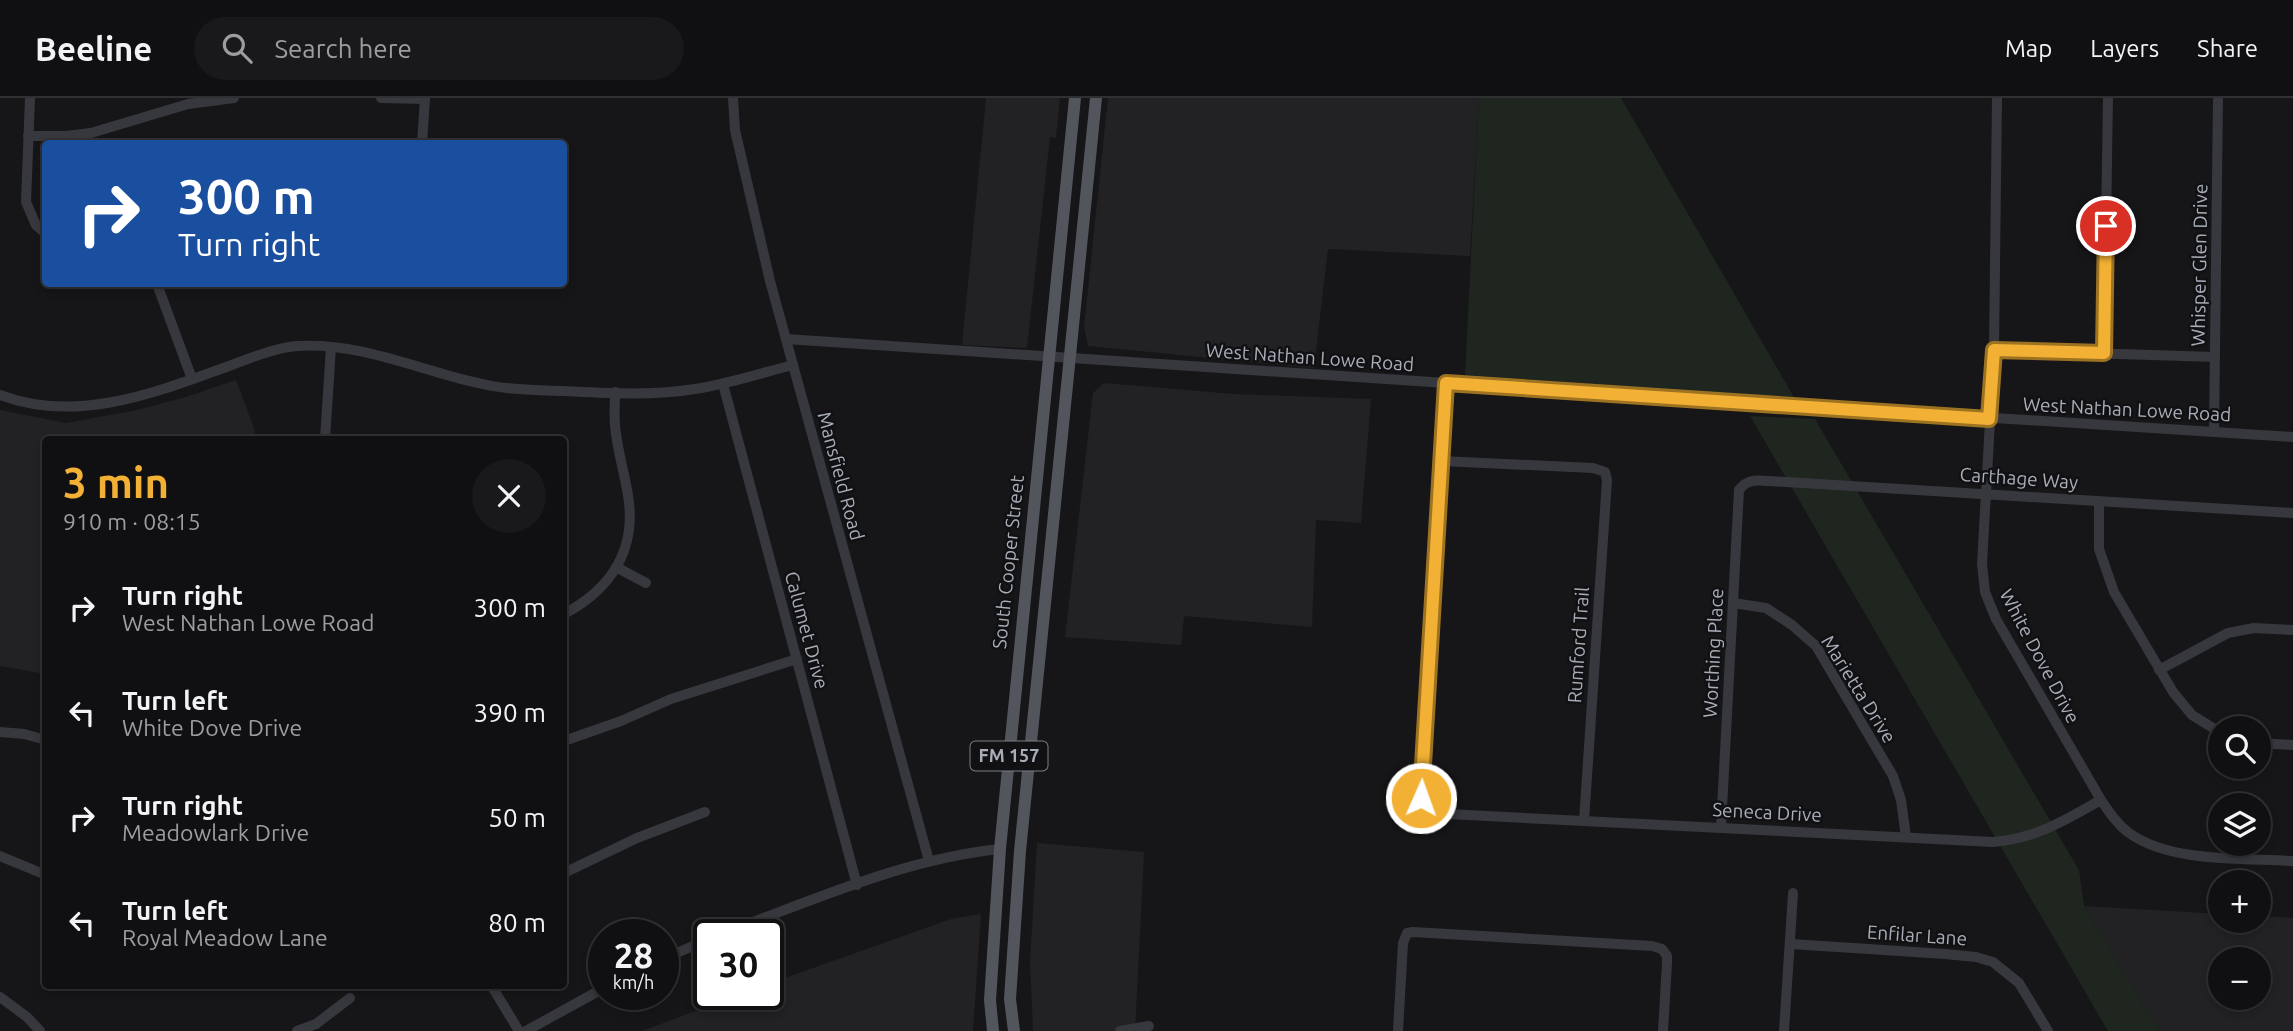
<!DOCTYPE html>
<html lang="en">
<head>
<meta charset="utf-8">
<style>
	body { margin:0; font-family:Ubuntu,sans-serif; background:#19191b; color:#f1f3f6; height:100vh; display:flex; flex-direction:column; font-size:26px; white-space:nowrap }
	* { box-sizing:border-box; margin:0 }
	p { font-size:23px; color:#9c9d9f }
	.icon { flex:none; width:38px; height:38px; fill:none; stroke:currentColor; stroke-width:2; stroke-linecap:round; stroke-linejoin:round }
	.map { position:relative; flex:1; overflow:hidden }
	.sheet { position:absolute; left:42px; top:338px; width:525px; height:553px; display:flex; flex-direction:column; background:#101012; border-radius:7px; box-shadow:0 4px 10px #0003,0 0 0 2px #303032 }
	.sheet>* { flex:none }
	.guide { position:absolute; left:42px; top:42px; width:525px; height:147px; border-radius:7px; box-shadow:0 4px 10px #0003,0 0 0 2px #303032; background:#1a4fa0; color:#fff; overflow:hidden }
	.tools { position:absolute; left:2208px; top:618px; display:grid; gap:14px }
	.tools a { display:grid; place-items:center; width:63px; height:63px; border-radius:50%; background:#101012; box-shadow:0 4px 10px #0003,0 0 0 2px #303032; font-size:35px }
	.speed { position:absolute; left:588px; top:821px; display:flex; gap:14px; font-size:35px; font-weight:700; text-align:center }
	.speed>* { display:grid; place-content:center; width:91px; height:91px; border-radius:50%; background:#101012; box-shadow:0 4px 10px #0003,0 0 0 2px #303032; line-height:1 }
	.speed small { font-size:18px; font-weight:400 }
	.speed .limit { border:4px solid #111; border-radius:10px; background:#fff; color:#111 }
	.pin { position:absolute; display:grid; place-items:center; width:60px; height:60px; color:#fff; margin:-30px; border:4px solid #fff; border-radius:50%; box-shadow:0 2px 7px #0007 }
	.me { position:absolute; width:77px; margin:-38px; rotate:2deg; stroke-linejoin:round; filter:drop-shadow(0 0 5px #0008) }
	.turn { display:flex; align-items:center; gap:24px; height:147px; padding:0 21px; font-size:32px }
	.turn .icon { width:91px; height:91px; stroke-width:2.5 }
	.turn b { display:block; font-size:49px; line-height:60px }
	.round { display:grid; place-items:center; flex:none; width:74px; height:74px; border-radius:37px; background:#19191b }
	.headline { display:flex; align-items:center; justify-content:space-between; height:119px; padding:0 21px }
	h1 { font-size:42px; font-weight:700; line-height:52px; color:#f2b134 }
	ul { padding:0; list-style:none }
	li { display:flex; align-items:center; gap:21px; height:105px; padding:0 21px }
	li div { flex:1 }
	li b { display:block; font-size:26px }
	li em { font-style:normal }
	header { display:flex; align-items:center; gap:42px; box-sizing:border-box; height:98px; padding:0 35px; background:#101012; border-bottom:2px solid #303032 }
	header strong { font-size:33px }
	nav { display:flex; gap:38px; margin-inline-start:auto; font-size:24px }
	.search { width:490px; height:63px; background:#19191b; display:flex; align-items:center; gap:18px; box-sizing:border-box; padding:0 24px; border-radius:38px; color:#9c9d9f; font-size:26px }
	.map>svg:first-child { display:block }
</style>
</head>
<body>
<header>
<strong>Beeline</strong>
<div class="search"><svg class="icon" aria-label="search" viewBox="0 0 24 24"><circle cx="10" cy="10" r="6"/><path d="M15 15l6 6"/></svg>Search here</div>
<nav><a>Map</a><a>Layers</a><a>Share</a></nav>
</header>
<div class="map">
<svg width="2293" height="933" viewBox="0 0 2293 933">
	<rect width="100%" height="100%" fill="#161618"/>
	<g fill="#222225" fill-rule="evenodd">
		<polygon points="986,0 1060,0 1056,40 1050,39 1027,250 962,247"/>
		<polygon points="1108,0 1479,0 1470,158 1328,151 1314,270 1088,248 1084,229"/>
		<polygon points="236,282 255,333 254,341 46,341 45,576 0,568 0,312 66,325 137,312 186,299"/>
		<polygon points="1104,285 1234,296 1371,301 1361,425 1316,422 1312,529 1184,518 1181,547 1065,539 1093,295"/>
		<polygon points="1037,745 1144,754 1135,933 1033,933 1030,864"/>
		<path d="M2084,808l137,8v6h38v-4l34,2v113h-134zM2221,861h38v39h-38z"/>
		<polygon points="981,816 973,933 642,933 741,896 768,896 768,886 951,821"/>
	</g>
	<g fill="#1e261f">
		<polygon points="1479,0 1621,0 1795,301 1465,277"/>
		<polygon points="1750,318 1815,321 2079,772 2084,808 2159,933 2108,933"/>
	</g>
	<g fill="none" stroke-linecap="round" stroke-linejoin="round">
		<g stroke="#37383d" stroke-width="10">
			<polyline points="30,0 26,104 36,127 46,136"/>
			<polyline points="381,0 425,1"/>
			<polyline points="733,0 735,32 770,183 929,763"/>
			<path d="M1997,0l-3,252 -12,214 3,28 11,27 105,181c8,12 16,24 28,33 42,30 114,25 164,28"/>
			<polyline points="28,38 66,38 91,35 188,6 234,0"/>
			<polyline points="422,46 425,0"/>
			<polyline points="157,186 192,281"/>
			<polyline points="786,241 1446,285 2293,339"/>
			<polyline points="1994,252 2215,259"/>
			<polyline points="2104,255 2108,0"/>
			<path d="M1446,285l-13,243 -12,158c0,23 5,26 27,30l545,28c45,-4 70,-21 108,-42"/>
			<polyline points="723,286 857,787"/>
			<path d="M0,297c75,29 155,-2 226,-28 23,-8 47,-19 71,-21 63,-4 122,24 181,37 28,7 57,7 85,8 43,2 89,5 132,-2 33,-5 66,-16 98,-24"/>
			<polyline points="2214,334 2218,0"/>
			<polyline points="325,341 331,249"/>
			<polyline points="1441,363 1593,370 1605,374 1607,382 1584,723"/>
			<polyline points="2099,403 2099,451 2114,494 2173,594 2192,617 2221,635"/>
			<polyline points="616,469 646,485"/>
			<polyline points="1733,505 1766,510 1792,527 1816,548 1893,678 1901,702 1906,739"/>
			<path d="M564,516c47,-25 73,-64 64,-119 -4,-24 -11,-46 -13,-70 -1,-11 0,-22 0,-33"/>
			<polyline points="2159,572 2228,535 2254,530 2293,532"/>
			<polyline points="0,634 24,636 46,642"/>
			<polyline points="564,643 621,623 671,601 797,561"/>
			<polyline points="2259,645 2293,647"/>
			<path d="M1721,729l18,-337c8,-11 17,-10 30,-9l524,32"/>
			<polyline points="0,758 46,777"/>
			<polyline points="564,775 637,740 705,714"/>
			<path d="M721,836c91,-33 182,-75 279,-85"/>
			<polyline points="1791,846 1945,856 1976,859 1993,864 2019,885 2048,933"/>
			<polyline points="663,861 709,841"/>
			<polyline points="491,887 519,933"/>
			<polyline points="0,899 27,919 40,933"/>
			<polyline points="297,933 316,926 350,900"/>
			<polyline points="526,933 604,890"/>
			<polyline points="1120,933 1149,928"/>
			<polyline points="1398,933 1403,845 1407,835 1413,834 1652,848 1662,851 1667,858 1667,865 1663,933"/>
			<polyline points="1784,933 1793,795"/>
		</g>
		<g stroke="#53555c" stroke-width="12">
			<polyline points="993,933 990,902 1000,751 1075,0"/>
			<polyline points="1014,933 1010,901 1020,753 1096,0"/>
		</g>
	</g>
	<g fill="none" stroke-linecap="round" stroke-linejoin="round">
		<defs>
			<polyline id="route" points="1421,700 1446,285 1989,321 1994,252 2104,255 2106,128"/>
		</defs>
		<use href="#route" stroke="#9d7322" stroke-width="18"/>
		<use href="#route" stroke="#f2b134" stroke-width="12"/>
	</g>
	<g text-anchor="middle" stroke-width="5" stroke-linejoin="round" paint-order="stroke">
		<rect fill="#111113" stroke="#7b7e86" stroke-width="2" x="970.5" y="643.5" width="77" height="29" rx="5"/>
		<g font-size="18" font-weight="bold" fill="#a8adb8">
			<text x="1009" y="664">FM 157</text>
		</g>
		<g font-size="19" fill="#a8adb8" stroke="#111113">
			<text transform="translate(2199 167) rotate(-89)" y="7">Whisper Glen Drive</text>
			<text transform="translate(1310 259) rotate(4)" y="7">West Nathan Lowe Road</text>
			<text transform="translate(2127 311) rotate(3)" y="7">West Nathan Lowe Road</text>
			<text transform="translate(841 378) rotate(75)" y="7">Mansfield Road</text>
			<text transform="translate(2019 380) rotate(4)" y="7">Carthage Way</text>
			<text transform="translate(1008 464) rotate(-84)" y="7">South Cooper Street</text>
			<text transform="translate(807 532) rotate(75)" y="7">Calumet Drive</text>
			<text transform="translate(1578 547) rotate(-86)" y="7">Rumford Trail</text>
			<text transform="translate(1713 555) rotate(-87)" y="7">Worthing Place</text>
			<text transform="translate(2040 558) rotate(62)" y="7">White Dove Drive</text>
			<text transform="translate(1859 591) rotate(58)" y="7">Marietta Drive</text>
			<text transform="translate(1767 714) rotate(3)" y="7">Seneca Drive</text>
			<text transform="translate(1917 837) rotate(4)" y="7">Enfilar Lane</text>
		</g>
	</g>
</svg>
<div class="tools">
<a><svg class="icon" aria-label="search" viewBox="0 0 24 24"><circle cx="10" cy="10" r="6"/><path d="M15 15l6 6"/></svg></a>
<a><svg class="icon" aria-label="layers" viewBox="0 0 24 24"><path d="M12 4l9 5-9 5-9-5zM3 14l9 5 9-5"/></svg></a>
<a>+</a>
<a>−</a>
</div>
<div class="speed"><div>28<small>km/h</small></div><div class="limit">30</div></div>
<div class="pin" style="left:2106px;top:128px;background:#d93025"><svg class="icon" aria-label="arrive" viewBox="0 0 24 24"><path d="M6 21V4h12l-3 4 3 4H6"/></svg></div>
<svg class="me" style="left:1421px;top:700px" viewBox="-20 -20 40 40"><circle r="17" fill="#f2b134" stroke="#fff" stroke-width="3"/><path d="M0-11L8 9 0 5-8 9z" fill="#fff"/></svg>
<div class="guide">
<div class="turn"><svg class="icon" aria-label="right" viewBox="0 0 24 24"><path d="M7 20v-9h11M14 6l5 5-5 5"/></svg><div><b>300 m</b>Turn right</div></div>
</div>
<section class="sheet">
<div class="headline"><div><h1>3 min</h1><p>910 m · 08:15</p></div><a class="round"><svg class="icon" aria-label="close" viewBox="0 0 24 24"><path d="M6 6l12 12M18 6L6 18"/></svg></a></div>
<ul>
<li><svg class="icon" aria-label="right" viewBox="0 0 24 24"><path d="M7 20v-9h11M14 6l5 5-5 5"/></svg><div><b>Turn right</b><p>West Nathan Lowe Road</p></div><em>300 m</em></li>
<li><svg class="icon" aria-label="left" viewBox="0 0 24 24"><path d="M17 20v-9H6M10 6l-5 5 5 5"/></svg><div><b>Turn left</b><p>White Dove Drive</p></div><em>390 m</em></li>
<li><svg class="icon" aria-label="right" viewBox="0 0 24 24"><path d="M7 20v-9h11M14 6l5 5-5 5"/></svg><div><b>Turn right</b><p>Meadowlark Drive</p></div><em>50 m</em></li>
<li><svg class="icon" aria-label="left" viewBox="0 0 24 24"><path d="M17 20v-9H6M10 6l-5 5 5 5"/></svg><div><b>Turn left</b><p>Royal Meadow Lane</p></div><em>80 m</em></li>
</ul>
</section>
</div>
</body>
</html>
